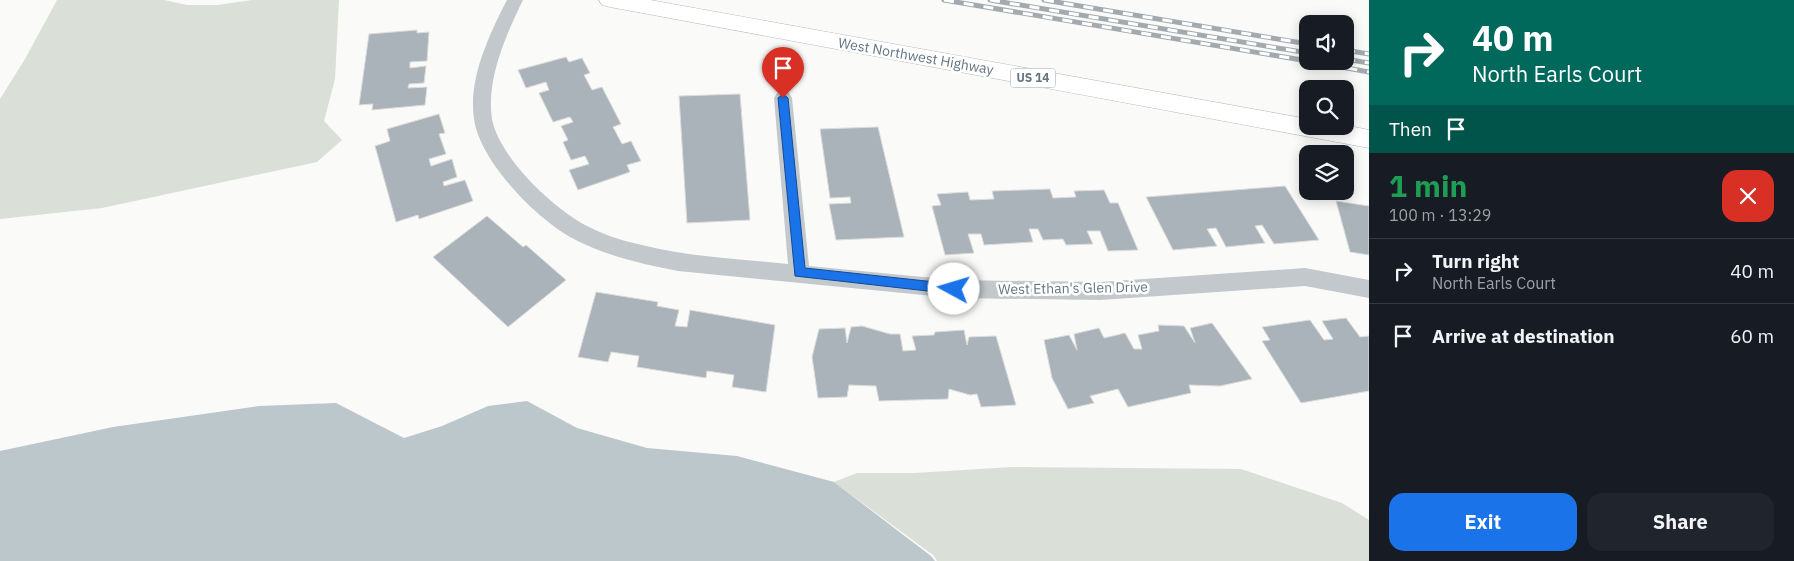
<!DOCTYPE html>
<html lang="en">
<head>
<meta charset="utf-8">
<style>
	body { margin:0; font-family:"IBM Plex Sans",sans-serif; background:#20242c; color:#f1f3f6; height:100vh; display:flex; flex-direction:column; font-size:19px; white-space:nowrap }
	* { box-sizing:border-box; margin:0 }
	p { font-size:16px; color:#9ea1a6 }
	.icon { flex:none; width:28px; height:28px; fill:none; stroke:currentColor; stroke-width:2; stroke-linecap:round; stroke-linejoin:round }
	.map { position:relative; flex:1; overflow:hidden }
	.drawer { display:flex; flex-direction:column; background:#171b24; width:425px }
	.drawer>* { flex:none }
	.guide { background:#00695c; color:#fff; overflow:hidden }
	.fabs { position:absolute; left:1299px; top:15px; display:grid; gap:10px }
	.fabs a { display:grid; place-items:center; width:55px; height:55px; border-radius:10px; background:#171b24; box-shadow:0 2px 12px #0003; font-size:25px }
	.pin { position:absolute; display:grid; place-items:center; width:42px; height:42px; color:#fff; margin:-51px -21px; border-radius:50% 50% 50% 0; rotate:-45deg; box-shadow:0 0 5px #0007 }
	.pin .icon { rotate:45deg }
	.me { position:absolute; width:55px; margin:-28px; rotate:276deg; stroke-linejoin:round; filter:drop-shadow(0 0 4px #0008) }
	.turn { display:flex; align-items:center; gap:18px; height:105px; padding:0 20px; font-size:22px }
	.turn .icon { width:65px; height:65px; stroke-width:2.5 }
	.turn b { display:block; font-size:35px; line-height:42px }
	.then { display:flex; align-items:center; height:48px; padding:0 20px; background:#0003; gap:10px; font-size:19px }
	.round { display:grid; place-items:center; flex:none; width:52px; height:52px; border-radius:15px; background:#20242c }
	.summary { display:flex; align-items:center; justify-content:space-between; height:85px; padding:0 20px }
	h1 { font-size:30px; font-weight:700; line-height:38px; color:#1e9e55 }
	.button { display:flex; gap:10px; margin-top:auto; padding:10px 20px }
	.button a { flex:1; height:58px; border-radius:15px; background:#1a73e8; color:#fff; font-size:20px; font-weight:700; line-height:58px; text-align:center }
	.button a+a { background:#20242c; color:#f1f3f6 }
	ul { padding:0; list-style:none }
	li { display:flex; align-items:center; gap:15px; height:65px; padding:0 20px; border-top:1px solid #363941 }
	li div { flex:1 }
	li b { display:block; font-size:19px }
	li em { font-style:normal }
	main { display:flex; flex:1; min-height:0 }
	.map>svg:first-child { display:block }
</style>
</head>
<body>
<main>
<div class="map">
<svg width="1369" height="561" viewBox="0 0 1369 561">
	<rect width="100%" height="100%" fill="#fafaf8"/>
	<g fill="#dadfd7">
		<polygon points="57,0 164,0 187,5 218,5 252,0 339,0 335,79 324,121 342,140 317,162 102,208 0,219 0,99 25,59"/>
		<polygon points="1011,467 1241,469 1342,503 1369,520 1369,561 937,561 933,555 834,482 857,473 915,473"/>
	</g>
	<polygon fill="#bbc7cb" points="527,401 577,428 647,448 737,456 834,482 931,556 935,561 0,561 0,451 113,427 259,406 336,403 404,438 442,426 488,406"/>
	<g fill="#aab3b9" stroke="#dcdcda">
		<polygon points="417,30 417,33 429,32 427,61 410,62 410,68 426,66 424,83 409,84 408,88 427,87 425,105 372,110 373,104 359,105 369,34"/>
		<polygon points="566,57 569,62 582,58 590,73 584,75 592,90 602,87 621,124 613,127 622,144 631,141 641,161 627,165 630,172 578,190 569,170 589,164 585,156 571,160 563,142 568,140 561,126 573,122 570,117 553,122 539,93 549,90 546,82 526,88 518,70"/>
		<polygon points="740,94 750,220 687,223 679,96"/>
		<polygon points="439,114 445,133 439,134 446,154 429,159 431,166 452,159 457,177 443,182 444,186 465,180 473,201 419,219 418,215 396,222 375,146 390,141 387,129"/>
		<polygon points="878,127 904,237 836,240 829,204 851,203 850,197 830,198 820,129"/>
		<polygon points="1285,186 1319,240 1274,244 1262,225 1255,226 1265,243 1226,247 1216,228 1207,229 1217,246 1173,250 1146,197"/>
		<polygon points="1050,189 1053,198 1076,197 1074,191 1104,190 1110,203 1118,203 1138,250 1108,251 1100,231 1087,231 1093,244 1066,245 1063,239 1043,240 1038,229 1029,229 1033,242 984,245 981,234 968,234 974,253 945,255 932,206 941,205 937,194 968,192 970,200 994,199 992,191"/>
		<polygon points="1336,201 1369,206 1369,255 1350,252"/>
		<polygon points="487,216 523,247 526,245 566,280 508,327 433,257"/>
		<polygon points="596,292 658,302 657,306 679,310 675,326 687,327 690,310 775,325 766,392 732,387 734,375 707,371 706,378 637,367 639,356 611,352 608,362 578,357"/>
		<polygon points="1346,318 1360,337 1369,336 1369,391 1301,403 1262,341 1270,340 1262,327 1310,320 1324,340 1333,339 1322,321"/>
		<polygon points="1212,323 1252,379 1220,386 1189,385 1191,393 1128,407 1118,389 1090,396 1094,403 1068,409 1052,378 1044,340 1069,335 1077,350 1074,334 1099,328 1104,338 1125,333 1134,349 1142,349 1138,335 1159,331 1158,325 1184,326 1195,343 1190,328"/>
		<polygon points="862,326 890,334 900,334 903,351 916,350 912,336 934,335 935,332 964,330 967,345 969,337 996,336 1016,405 981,407 977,394 970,395 949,389 948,399 879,401 876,386 849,385 847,397 818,398 812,357 819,329 845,328 847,343 851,327"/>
	</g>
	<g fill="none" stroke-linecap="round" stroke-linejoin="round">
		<defs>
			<polygon id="primary" points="599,0 650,0 1308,119 1308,126 1345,125 1369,130 1369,148 610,7 602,5"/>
		</defs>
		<use href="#primary" stroke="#b5babe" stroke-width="1"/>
		<path fill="#c3c8cc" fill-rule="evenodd" d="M507,0h16c-17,35 -37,79 -31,119 7,38 60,88 93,106 17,9 37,16 57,20 47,12 97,14 146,19l-14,-166 3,-5 6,-2 6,2 3,5 17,168 145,14 146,2 205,-14 64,12v18l-64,-12 -205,14 -146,-2 -276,-27c-36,-7 -76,-16 -108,-34 -36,-21 -90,-76 -96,-118 -6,-40 15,-84 33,-119z"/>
		<use href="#primary" fill="#fff" fill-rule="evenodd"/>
		<defs>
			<g id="rail">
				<polyline points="944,0 1308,61"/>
				<polyline points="990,0 1308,53"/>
				<polyline points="1044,0 1308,44"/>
				<polyline points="1345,50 1369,54"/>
				<polyline points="1345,59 1369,63"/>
				<polyline points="1308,61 1369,72"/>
			</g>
		</defs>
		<use href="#rail" stroke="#a2aab0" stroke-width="5"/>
		<use href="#rail" stroke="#fff" stroke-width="3" stroke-dasharray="10" stroke-linecap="butt"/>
	</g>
	<polygon fill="#1a73e8" stroke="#114b97" points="783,94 788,98 805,268 954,284 958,286 960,289 958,292 954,294 795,276 778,98"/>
	<g text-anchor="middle" stroke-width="5" stroke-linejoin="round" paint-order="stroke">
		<rect fill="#fff" stroke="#939fa8" stroke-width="1" x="1010.5" y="68.5" width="45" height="19" rx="4"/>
		<g font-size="12" font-weight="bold" fill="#657683">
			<text x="1033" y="82">US 14</text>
		</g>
		<g font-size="14" fill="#657683" stroke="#fff">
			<text transform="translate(916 56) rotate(10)" y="5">West Northwest Highway</text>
			<text transform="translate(1073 288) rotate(-1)" y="5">West Ethan's Glen Drive</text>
		</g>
	</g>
</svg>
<div class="fabs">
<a><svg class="icon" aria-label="sound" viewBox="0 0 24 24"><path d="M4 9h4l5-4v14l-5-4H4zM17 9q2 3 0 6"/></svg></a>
<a><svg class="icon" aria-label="search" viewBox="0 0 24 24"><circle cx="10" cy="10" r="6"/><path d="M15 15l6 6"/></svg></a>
<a><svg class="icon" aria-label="layers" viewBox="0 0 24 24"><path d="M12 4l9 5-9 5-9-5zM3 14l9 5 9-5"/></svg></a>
</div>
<div class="pin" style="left:783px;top:98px;background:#d93025"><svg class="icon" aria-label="arrive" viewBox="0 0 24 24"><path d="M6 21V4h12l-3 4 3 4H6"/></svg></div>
<svg class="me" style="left:954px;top:289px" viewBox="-20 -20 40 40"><circle r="19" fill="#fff"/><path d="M0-13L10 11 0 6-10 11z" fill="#1a73e8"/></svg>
</div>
<section class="drawer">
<div class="guide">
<div class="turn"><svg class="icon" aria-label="right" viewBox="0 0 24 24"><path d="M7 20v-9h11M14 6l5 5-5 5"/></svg><div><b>40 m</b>North Earls Court</div></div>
<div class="then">Then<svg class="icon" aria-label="arrive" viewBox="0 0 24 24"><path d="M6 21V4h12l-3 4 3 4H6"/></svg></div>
</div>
<div class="summary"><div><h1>1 min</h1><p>100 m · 13:29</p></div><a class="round" style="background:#d93025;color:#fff"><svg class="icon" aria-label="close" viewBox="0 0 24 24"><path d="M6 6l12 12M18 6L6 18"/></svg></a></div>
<ul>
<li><svg class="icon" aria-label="right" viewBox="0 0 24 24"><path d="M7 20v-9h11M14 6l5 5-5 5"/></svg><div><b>Turn right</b><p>North Earls Court</p></div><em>40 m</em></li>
<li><svg class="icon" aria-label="arrive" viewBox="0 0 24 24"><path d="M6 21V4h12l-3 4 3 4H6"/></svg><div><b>Arrive at destination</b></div><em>60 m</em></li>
</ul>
<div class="button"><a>Exit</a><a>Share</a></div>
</section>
</main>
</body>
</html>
